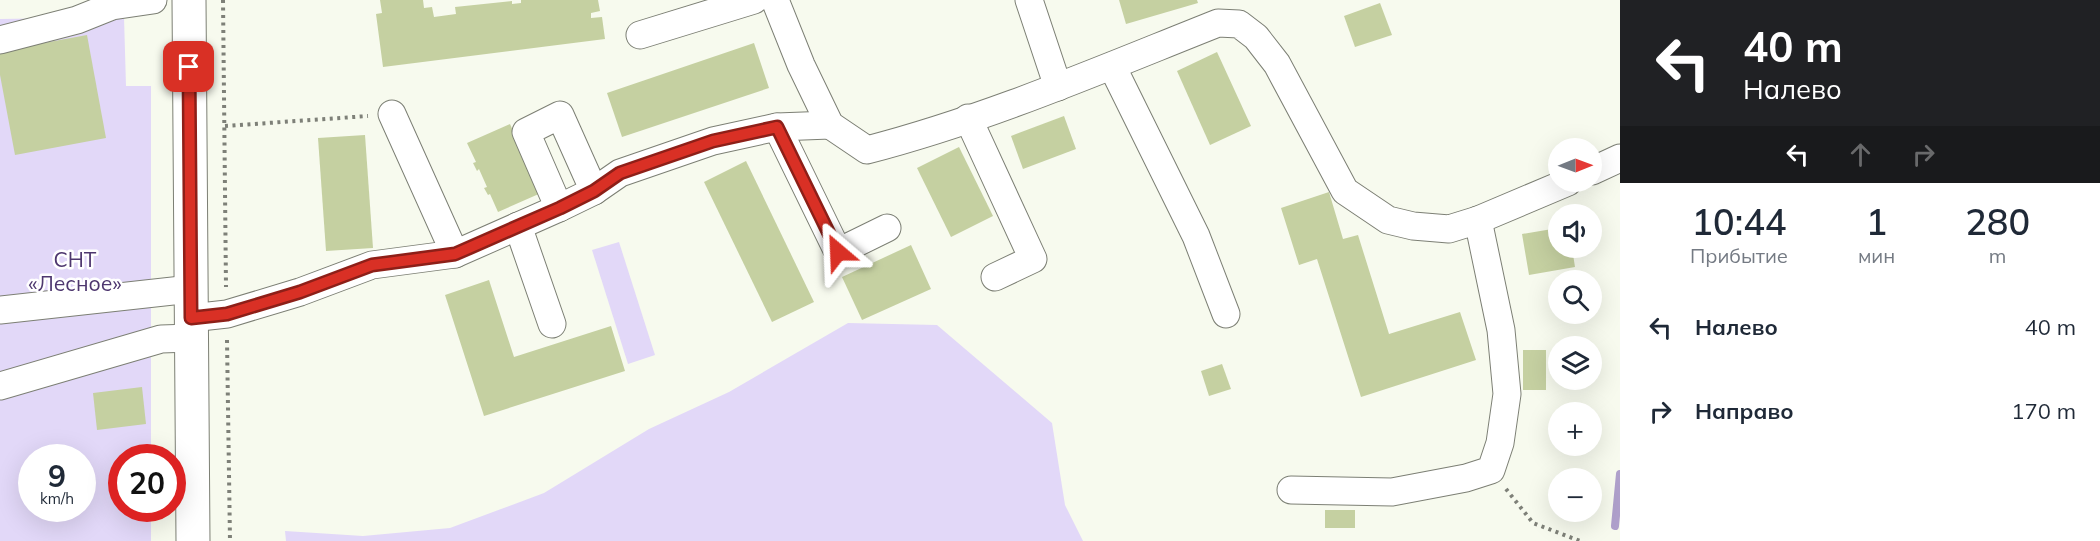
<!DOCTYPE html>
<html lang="ru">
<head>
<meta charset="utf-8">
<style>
	body { margin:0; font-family:Mulish,sans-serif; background:#f2f2f3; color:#1f2937; height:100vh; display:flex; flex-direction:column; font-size:22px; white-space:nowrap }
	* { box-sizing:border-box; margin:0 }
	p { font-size:20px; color:#747a83 }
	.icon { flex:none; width:33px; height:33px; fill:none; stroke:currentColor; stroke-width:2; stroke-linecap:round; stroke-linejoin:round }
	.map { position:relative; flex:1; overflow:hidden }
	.sheet { display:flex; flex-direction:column; background:#fff; width:480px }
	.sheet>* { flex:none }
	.top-card { background:#202124; color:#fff; overflow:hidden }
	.needle { width:39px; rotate:89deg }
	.tools { position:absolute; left:1548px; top:138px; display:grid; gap:12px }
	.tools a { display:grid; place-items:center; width:54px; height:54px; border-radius:50%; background:#fff; box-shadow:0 6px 24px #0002; font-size:30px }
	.speed { position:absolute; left:18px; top:444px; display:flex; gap:12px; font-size:30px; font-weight:700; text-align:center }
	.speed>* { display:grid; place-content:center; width:78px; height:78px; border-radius:50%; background:#fff; box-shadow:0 6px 24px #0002; line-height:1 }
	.speed small { font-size:15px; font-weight:400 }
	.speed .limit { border:9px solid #d22; background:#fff; color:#111 }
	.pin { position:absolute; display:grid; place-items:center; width:51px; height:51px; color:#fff; margin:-26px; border-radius:12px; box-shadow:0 3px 9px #0006 }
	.me { position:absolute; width:66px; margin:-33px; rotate:334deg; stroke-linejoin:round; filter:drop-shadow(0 0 4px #0008) }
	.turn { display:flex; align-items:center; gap:21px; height:126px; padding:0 24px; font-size:27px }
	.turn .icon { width:78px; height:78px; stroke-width:2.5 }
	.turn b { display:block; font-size:42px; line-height:51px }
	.lanes { display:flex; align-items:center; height:57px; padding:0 24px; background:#0003; justify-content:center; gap:30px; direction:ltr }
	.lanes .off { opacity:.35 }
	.eta { display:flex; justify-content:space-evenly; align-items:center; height:102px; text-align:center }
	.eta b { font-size:36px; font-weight:600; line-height:42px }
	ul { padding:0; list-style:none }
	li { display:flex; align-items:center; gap:18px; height:84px; padding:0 24px }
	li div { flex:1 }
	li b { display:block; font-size:22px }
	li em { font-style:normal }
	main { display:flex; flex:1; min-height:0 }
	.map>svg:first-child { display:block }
</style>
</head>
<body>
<main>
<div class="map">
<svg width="1620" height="541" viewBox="0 0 1620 541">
	<rect width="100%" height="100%" fill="#f7faee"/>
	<g fill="#e2d8f8" fill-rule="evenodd">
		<path d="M124,17l2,69h25v371l-29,1v50l29,1v32h-151v-522zM32,458h50v50h-50z"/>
		<polygon points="619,242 655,355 628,364 592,250"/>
		<polygon points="848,323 937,325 1052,423 1065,505 1083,541 286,541 285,531 363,536 450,528 544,493 649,429 729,392"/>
	</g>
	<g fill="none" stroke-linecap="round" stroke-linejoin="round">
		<polyline stroke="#afa0cb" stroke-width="8" points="1615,526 1620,474"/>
	</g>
	<g fill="#c5d0a1">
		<polygon points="380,0 423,0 424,8 432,7 434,17 456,14 455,7 512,1 512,4 521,3 521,0 598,0 600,11 591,13 591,18 602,17 605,39 383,67 376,14 382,13"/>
		<polygon points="1119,0 1197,0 1198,3 1126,24"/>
		<polygon points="1380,3 1392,35 1355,47 1344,16"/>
		<polygon points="87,35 106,138 15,155 0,75 0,51"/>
		<polygon points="754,43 769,88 622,137 607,93"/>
		<polygon points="1217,52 1251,126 1210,145 1177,71"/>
		<polygon points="1064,116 1076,149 1023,169 1011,136"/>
		<polygon points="510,124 541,193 498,212 490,194 488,195 484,188 487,187 479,169 477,171 473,163 476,162 467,143"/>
		<polygon points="365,135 373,248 326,251 318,138"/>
		<polygon points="959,147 993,216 951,237 917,168"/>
		<polygon points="746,161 814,302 772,322 704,182"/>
		<polygon points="1329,192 1343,239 1358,235 1389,334 1460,312 1476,360 1361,397 1317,259 1299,265 1281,208"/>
		<polygon points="1558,228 1558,248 1572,248 1575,267 1529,275 1522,234"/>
		<polygon points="911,245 931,289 862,320 842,277"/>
		<polygon points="489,280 514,357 611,326 625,371 484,416 445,295"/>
		<rect x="1523" y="350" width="23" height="40"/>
		<polygon points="1222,364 1231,389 1209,396 1201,371"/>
		<polygon points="142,387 146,424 97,430 93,393"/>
		<rect x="1325" y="510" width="30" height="18"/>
	</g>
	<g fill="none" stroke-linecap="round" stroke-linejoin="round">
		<defs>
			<g id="minor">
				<path d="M775,0l26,65 29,60 37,25c120,-31 235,-81 351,-127l21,1 17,13 21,27 68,127 43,29 25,6 36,3 29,-9 90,-38"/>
				<polyline points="1029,0 1058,87"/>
				<polyline points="640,35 754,0"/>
				<polyline points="0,40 77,20 112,6 153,0"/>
				<polyline points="1112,66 1196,236 1226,314"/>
				<polyline points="392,114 455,254"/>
				<polyline points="968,118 1033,259 995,277"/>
				<polyline points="777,127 838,252 887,228"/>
				<polyline points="1592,171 1620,158"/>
				<polyline points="559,208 526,132 560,115 594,191"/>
				<polyline points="518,226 552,324"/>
				<polyline points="0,310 191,289"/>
				<polyline points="191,318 227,314 300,292 372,265 455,254 559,208 594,191 620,173 713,141 777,127 830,125"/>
				<polyline points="0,386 161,339 191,338"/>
				<polyline points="1291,490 1392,492 1466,478 1491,470 1500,443 1507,394 1501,330 1478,220"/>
			</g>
			<polyline id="major" points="189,0 193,541"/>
		</defs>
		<use href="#minor" stroke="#7c7f74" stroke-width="29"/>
		<use href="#major" stroke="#7c7f74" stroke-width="35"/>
		<g stroke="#7e8078" stroke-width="4" stroke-dasharray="3 4.5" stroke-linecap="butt">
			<polyline points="223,0 226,287"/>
			<polyline points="225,126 368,116"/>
			<polyline points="227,340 230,541"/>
			<polyline points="1506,489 1533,523 1580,541"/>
		</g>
		<use href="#minor" stroke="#fff" stroke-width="27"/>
		<use href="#major" stroke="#fff" stroke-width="33"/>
	</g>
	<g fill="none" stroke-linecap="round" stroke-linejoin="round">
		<defs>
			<polyline id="route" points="189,67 191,318 227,314 300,292 372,265 455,254 560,208 594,191 620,173 713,141 777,127 838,252"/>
		</defs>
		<use href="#route" stroke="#8d1f18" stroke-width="15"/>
		<use href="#route" stroke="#d93025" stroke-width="10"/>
	</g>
	<g text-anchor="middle" stroke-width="5" stroke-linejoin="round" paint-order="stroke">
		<g font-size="21" fill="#4e376f" stroke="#fff">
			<text x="75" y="267">СНТ<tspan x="75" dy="24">«Лесное»</tspan></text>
		</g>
	</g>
</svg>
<div class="tools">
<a><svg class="needle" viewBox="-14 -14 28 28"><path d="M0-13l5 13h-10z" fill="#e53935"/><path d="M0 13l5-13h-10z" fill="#747a83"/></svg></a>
<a><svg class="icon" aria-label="sound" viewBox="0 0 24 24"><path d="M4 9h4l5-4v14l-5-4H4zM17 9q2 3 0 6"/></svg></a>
<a><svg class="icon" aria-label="search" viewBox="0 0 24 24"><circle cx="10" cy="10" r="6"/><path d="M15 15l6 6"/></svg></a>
<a><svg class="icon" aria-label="layers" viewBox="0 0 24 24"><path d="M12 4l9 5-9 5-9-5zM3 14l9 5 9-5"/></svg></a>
<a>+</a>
<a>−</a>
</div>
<div class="speed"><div>9<small>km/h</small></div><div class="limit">20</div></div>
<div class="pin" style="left:189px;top:67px;background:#d93025"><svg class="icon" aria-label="arrive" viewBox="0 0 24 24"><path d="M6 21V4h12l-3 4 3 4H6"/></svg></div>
<svg class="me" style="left:838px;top:252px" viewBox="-20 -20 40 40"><path d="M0-17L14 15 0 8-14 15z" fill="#d93025" stroke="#fff" stroke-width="4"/></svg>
</div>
<section class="sheet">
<div class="top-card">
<div class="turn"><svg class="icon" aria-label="left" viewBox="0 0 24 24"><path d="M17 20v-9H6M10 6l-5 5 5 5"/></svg><div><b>40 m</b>Налево</div></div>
<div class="lanes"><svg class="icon" aria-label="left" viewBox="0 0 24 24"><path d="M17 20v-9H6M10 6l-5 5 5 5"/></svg><svg class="icon off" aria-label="ahead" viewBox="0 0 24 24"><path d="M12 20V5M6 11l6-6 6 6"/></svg><svg class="icon off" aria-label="right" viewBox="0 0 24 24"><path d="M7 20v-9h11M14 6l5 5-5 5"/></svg></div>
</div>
<div class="eta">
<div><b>10:44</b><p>Прибытие</p></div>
<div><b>1</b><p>мин</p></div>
<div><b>280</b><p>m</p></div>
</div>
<ul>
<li><svg class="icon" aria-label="left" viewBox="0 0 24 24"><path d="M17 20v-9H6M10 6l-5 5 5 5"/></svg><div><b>Налево</b></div><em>40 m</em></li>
<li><svg class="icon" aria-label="right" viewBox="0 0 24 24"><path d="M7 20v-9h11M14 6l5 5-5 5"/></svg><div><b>Направо</b></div><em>170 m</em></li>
</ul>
</section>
</main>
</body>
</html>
